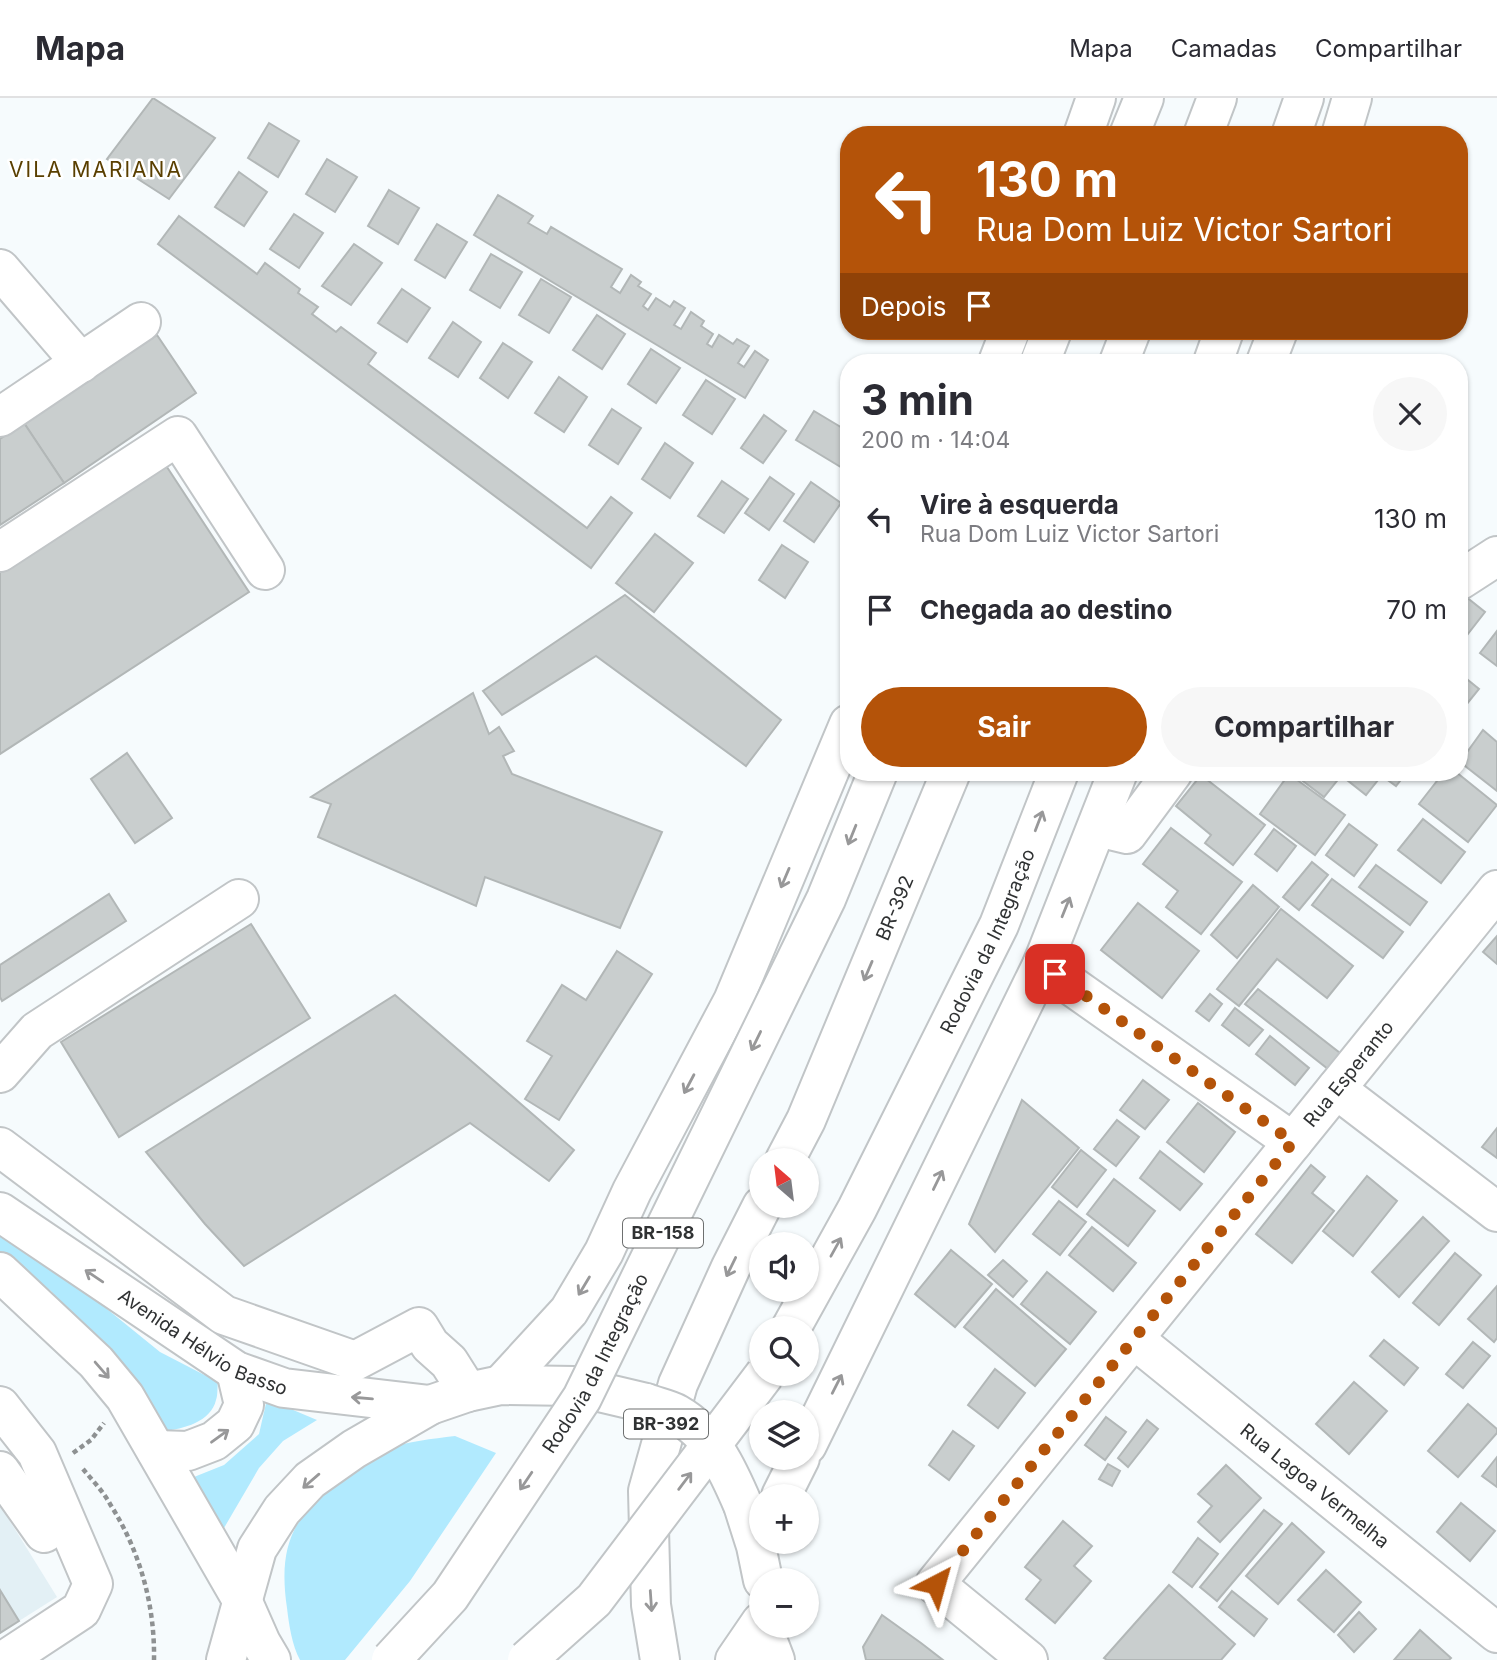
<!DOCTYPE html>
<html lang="pt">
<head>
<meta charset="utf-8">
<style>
	body { margin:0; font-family:Inter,sans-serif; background:#f7f7f7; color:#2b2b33; height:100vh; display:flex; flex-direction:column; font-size:26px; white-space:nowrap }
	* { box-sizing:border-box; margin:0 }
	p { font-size:23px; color:#7c7c81 }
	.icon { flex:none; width:38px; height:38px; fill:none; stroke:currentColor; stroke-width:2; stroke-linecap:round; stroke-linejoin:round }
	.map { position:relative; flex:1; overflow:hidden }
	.sheet { position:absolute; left:840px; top:256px; width:628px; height:427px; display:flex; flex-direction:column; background:#fff; border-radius:28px; box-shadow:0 2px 5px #0004 }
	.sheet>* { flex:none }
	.hud { position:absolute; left:840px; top:28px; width:628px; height:214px; border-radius:28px; box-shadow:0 2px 5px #0004; background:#b45309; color:#fff; overflow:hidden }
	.needle { width:46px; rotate:332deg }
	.fabs { position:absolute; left:749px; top:1050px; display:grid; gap:14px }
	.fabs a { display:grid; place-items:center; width:70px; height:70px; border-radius:50%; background:#fff; box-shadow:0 2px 5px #0004; font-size:35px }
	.pin { position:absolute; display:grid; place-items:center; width:60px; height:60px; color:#fff; margin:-30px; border-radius:14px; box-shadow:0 4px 10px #0006 }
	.me { position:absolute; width:77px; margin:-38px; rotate:39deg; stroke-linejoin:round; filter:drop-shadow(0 0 5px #0008) }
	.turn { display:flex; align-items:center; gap:24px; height:147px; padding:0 21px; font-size:32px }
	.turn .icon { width:91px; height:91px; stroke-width:2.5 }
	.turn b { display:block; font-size:49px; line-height:60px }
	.then { display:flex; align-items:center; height:66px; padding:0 21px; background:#0003; gap:14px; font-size:26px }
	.round { display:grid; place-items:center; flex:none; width:74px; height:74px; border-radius:37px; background:#f7f7f7 }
	.summary { display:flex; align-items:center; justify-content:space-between; height:119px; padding:0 21px }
	h1 { font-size:42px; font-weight:700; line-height:52px }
	.primary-button { display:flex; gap:14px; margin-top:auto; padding:14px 21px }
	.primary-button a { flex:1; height:80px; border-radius:42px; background:#b45309; color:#fff; font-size:28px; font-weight:700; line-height:80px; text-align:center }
	.primary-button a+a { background:#f7f7f7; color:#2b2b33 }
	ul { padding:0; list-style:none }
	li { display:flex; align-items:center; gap:21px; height:91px; padding:0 21px }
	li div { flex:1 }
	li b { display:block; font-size:26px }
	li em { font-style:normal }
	header { display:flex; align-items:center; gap:42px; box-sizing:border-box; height:98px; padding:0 35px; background:#fff; border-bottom:2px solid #e1e1e2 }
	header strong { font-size:33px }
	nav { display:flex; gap:38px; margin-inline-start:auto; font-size:24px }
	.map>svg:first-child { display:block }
</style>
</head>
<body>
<header>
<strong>Mapa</strong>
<nav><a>Mapa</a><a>Camadas</a><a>Compartilhar</a></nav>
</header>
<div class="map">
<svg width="1497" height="1562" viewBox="0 0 1497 1562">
	<rect width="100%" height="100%" fill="#f6fbfd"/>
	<polygon fill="#e3f0f5" points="0,1407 57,1499 0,1535"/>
	<g fill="#b1eafe">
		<path d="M0,1137l86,57 74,60 58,30c-1,6 0,13 -2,18 -5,22 -33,29 -52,31l-50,-69 -63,-71 -51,-38z"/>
		<polygon points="267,1301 317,1322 283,1343 259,1370 224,1430 194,1379 224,1367 259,1336"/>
		<path d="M455,1338l41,17 -86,128 -65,79h-45c-8,-15 -11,-35 -13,-52 -10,-68 9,-97 64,-135 11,-8 23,-19 36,-24 21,-8 45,-10 68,-13z"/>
	</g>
	<g fill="#c9cece" stroke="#b2b7b7" stroke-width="2">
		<polygon points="153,0 215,40 169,101 107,61"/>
		<polygon points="269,25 299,43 278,79 248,60"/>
		<polygon points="327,61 357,79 335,114 306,96"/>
		<polygon points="239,74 267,94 244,128 215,109"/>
		<polygon points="389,92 419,110 398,146 368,128"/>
		<polygon points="498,97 533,118 528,125 547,136 551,129 622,171 611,189 620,195 631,177 641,184 638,188 651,196 643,208 648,212 656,200 670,209 674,203 685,210 674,227 681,231 691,214 704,223 701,228 713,236 707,246 712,249 719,237 733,246 737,241 749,248 738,265 744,269 755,253 768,262 745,300 474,137"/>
		<polygon points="294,116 323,135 299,170 270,151"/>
		<polygon points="179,118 257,176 265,165 300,191 298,195 318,209 312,216 336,234 341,229 376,255 368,266 587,430 611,399 632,415 591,470 158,146"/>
		<polygon points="437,126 467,144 445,180 415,162"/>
		<polygon points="354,146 382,165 351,207 322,188"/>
		<polygon points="491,156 522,174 500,210 470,192"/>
		<polygon points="541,181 571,199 549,235 519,217"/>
		<polygon points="402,191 430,210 407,244 378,225"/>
		<polygon points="597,217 625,236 602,271 573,252"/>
		<polygon points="453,224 481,244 458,279 429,260"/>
		<polygon points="157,237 196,295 64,385 24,325"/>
		<polygon points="503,245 532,264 508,300 480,280"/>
		<polygon points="651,251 680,270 656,305 628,286"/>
		<polygon points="559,279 587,299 564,334 535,315"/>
		<polygon points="706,282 735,301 712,336 683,317"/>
		<polygon points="612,311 641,330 618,366 589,347"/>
		<polygon points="814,313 849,334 849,374 796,342"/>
		<polygon points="764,317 786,333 763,365 741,350"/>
		<polygon points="24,325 64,385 0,427 0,341"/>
		<polygon points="665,345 693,365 670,400 642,381"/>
		<polygon points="163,363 249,494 0,656 0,470"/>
		<polygon points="770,379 794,396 769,432 745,415"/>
		<polygon points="722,383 748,401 724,435 698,418"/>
		<polygon points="811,384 841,405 814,444 784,423"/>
		<polygon points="655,436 693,465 654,514 616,485"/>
		<polygon points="782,447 808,464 785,500 759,482"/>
		<polygon points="1460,494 1485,514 1460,546"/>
		<polygon points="625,497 781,622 746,668 596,558 502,617 483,593"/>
		<polygon points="1497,533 1497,568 1480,555"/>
		<polygon points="1468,582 1479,591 1466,607 1460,602 1460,593"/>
		<polygon points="473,595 489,636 499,629 514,653 503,658 512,676 662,734 620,830 485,779 476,808 318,739 331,706 311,699"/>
		<polygon points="1483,632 1497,644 1497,693 1460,664"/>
		<polygon points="127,655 172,720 135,745 91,681"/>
		<polygon points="1291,674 1344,674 1324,699"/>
		<polygon points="1353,674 1377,674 1382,677 1366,697 1347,682"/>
		<polygon points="1390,674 1407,674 1396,688 1385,680"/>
		<polygon points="1444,674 1456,674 1497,707 1468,744 1419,706"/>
		<polygon points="1289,676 1345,717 1315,757 1260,716"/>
		<polygon points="1201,677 1265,727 1233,767 1205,745 1211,737 1176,708"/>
		<polygon points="1423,721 1465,754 1441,785 1398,752"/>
		<polygon points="1349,726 1377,747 1354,778 1326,757"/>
		<polygon points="1171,730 1242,784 1201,836 1166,809 1178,793 1143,766"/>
		<polygon points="1274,731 1296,748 1277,773 1255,756"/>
		<polygon points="1312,764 1328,777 1299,812 1283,799"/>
		<polygon points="1376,767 1427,804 1410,827 1359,789"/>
		<polygon points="1332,781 1403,834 1383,860 1312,807"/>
		<polygon points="1253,787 1279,809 1237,860 1211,837"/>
		<polygon points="109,796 126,823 2,903 0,899 0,867"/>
		<polygon points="1138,805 1199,853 1162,900 1101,852"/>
		<polygon points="1281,811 1353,868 1327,900 1277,861 1239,908 1217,891"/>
		<polygon points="251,826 310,920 119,1039 61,944"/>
		<polygon points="1497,838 1497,866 1483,854"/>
		<polygon points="617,853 652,876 559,1022 525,1001 552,958 527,943 562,887 586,902"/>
		<polygon points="1258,891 1340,955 1328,971 1245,906"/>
		<polygon points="1210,896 1222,906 1209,923 1196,913"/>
		<polygon points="395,897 574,1052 549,1083 470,1025 244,1168 205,1126 146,1054"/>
		<polygon points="1235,910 1263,932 1249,948 1222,927"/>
		<polygon points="1270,938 1309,970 1295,987 1256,956"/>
		<polygon points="1143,982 1169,1002 1145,1031 1120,1012"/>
		<polygon points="1022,1002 1079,1050 995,1154 969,1126"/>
		<polygon points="1198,1005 1235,1034 1204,1074 1167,1044"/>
		<polygon points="1117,1022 1139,1039 1116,1068 1094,1051"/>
		<polygon points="1497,1030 1497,1060 1482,1049"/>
		<polygon points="1081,1052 1106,1072 1077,1109 1052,1089"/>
		<polygon points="1160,1053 1202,1086 1180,1112 1140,1080"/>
		<polygon points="1311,1067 1325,1079 1312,1095 1334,1113 1292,1165 1256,1136"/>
		<polygon points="1367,1078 1397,1103 1353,1158 1323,1133"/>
		<polygon points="1114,1081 1155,1113 1128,1148 1087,1116"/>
		<polygon points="1059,1103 1086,1124 1060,1157 1033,1136"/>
		<polygon points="1423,1119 1449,1143 1399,1199 1372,1174"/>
		<polygon points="1092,1129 1136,1165 1113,1193 1069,1157"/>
		<polygon points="951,1152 992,1186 955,1229 915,1196"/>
		<polygon points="1455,1155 1481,1177 1439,1227 1413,1205"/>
		<polygon points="1003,1162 1027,1183 1013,1199 988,1177"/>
		<polygon points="1047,1174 1096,1214 1070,1246 1021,1206"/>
		<polygon points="1497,1188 1497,1240 1494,1244 1468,1221"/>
		<polygon points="996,1191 1066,1251 1035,1288 964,1229"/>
		<polygon points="1384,1242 1418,1270 1404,1287 1370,1258"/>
		<polygon points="1473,1244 1490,1258 1463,1290 1446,1276"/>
		<polygon points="995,1271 1025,1295 998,1330 968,1307"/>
		<polygon points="1354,1284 1387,1313 1349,1356 1316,1326"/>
		<polygon points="1468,1306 1497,1331 1497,1335 1458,1379 1428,1353"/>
		<polygon points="1106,1319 1126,1334 1105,1362 1085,1347"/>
		<polygon points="1147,1322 1158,1331 1128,1369 1118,1360"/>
		<polygon points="953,1333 974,1348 949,1382 929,1367"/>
		<polygon points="1497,1359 1497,1389 1482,1378"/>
		<polygon points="1108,1366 1120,1373 1112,1388 1099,1381"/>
		<polygon points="1226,1367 1261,1400 1220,1444 1198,1424 1212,1408 1198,1396"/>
		<polygon points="1461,1405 1495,1433 1470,1463 1437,1434"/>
		<polygon points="1264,1412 1282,1426 1217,1503 1200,1489"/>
		<polygon points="1063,1423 1092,1448 1074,1468 1091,1483 1055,1525 1026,1501 1041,1482 1025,1469"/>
		<polygon points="1292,1425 1324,1454 1278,1506 1246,1478"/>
		<polygon points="1198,1440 1218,1456 1192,1489 1173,1474"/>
		<polygon points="1326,1472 1361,1504 1334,1534 1298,1502"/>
		<polygon points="1169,1487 1235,1546 1221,1562 1107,1562 1104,1560"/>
		<polygon points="0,1492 19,1523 0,1535"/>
		<polygon points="1232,1493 1267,1521 1254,1538 1219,1509"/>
		<polygon points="1359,1514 1376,1531 1354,1554 1338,1537"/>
		<polygon points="882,1517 921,1545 943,1562 866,1562 863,1549"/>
		<polygon points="1420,1532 1451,1560 1449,1562 1394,1562"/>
	</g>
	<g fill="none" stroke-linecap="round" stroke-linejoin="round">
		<defs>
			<g id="minor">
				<polyline points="0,171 81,265"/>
				<polyline points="0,319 141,224"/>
				<polyline points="0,454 178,338 265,472"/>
				<polyline points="1460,482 1497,458"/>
				<polyline points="1098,729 1127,736 1173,674"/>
				<polyline points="1042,867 1293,1044"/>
				<polyline points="0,975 37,933 239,801"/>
				<polyline points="1336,991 1497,1114"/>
				<polyline points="0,1049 224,1217 355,1263 419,1229 430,1247 449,1264 468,1294"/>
				<path id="s1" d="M1134,1241l363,294"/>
				<polyline points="0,1308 37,1355 93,1486 81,1512 5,1562"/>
				<polyline points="0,1373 44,1435 64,1420"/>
				<path id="s2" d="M1028,1562l-93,-76 562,-694"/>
			</g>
			<g id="major">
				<path id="s3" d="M0,1114l236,159 48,17 146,17"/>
				<polyline points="0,1174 96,1264 125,1299 242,1502"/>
				<polyline points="156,1352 188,1353 214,1343 235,1326 244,1307 236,1273"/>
			</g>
			<g id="highway">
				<polyline points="1083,37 1096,0"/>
				<polyline points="1129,37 1144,0"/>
				<polyline points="1203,37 1217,0"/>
				<polyline points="1291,37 1304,0"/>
				<polyline points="1341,37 1352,0"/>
				<polyline points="998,264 1010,233"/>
				<polyline points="1040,264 1052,233"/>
				<polyline points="1119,264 1131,233"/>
				<polyline points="1213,264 1224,233"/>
				<polyline points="1266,264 1278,233"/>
				<path id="s4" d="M785,1062l21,-40 145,-348"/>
				<path id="s5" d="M791,1230l66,-119 142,-284 60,-153"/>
				<polyline points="501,1287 569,1213 604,1154 632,1093 733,903 849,626"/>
				<polyline points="807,1347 1042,867 1118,674"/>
				<polyline points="781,1398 800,1360"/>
				<polyline points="743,1407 756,1448 763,1482"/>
				<polyline points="242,1502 261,1545 271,1562"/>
				<polyline points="762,1528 775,1562"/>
				<polyline points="226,1562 257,1451 282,1412 310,1382 354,1351 430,1307 468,1294 501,1287 574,1288 646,1305"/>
				<polyline points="660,1562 651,1507 648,1393 678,1286 731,1169 762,1108"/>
				<polyline points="735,1562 761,1524"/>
			</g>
		</defs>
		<use href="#minor" stroke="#c1c5c7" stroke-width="42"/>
		<use href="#major" stroke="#c1c5c7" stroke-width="42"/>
		<use href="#highway" stroke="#c1c5c7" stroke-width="42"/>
		<g stroke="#8e9192" stroke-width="4.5" stroke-dasharray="5 3.5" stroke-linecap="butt">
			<polyline points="73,1355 91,1342 104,1325"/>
			<path d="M83,1371c9,11 20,22 27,35 30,47 45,101 44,156"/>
		</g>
		<use href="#minor" stroke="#fff" stroke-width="38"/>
		<use href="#major" stroke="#fff" stroke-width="38"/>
		<use href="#highway" stroke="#fff" stroke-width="38"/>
		<defs>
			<g id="highway-bridge">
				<path d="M646,1305c10,4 22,6 31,11 35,20 51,56 66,91"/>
				<path id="s6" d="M391,1562l59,-64 132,-198 244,-499 52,-127"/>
				<polyline points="527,1562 594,1502 765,1276"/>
			</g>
		</defs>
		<use href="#highway-bridge" stroke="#c1c5c7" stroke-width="42" stroke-linecap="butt"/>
		<use href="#highway-bridge" stroke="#fff" stroke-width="38"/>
	</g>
	<defs><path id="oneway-shaft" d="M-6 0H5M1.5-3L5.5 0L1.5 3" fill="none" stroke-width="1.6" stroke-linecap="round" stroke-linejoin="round" transform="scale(1.75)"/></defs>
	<g stroke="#989899">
		<use href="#oneway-shaft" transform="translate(1039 723) rotate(-69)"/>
		<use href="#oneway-shaft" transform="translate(852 737) rotate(112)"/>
		<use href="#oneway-shaft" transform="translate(785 780) rotate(113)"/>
		<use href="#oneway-shaft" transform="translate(1066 809) rotate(-68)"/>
		<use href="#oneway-shaft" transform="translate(868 873) rotate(113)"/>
		<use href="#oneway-shaft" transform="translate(756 943) rotate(116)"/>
		<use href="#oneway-shaft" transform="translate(689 986) rotate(118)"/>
		<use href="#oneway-shaft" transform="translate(938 1082) rotate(-64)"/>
		<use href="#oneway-shaft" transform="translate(836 1149) rotate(-61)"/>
		<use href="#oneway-shaft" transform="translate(731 1169) rotate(116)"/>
		<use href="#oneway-shaft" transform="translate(94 1178) rotate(-146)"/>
		<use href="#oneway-shaft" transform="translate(584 1188) rotate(121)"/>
		<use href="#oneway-shaft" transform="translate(102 1272) rotate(49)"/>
		<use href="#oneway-shaft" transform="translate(837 1286) rotate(-63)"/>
		<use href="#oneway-shaft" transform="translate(362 1300) rotate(-175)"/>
		<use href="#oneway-shaft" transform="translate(220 1338) rotate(-36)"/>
		<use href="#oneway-shaft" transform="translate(311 1383) rotate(139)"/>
		<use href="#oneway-shaft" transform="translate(526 1383) rotate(124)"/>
		<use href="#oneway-shaft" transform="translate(685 1383) rotate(-53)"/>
		<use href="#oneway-shaft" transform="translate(651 1503) rotate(86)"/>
	</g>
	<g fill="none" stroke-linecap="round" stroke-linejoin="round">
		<polyline stroke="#b45309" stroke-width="12" stroke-dasharray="0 21.6" points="936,1486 1293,1044 1055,876"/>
	</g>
	<g text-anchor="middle" stroke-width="5" stroke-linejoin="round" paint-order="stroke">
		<g fill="#fff" stroke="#6e7070" stroke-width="2">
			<rect x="623" y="1120.5" width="80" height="29" rx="5"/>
			<rect x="624" y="1311.5" width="84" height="29" rx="5"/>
		</g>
		<g font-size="18" font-weight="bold" fill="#303233">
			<text x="663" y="1141">BR-158</text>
			<text x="666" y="1332">BR-392</text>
		</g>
		<g font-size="19" fill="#303233" stroke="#fff">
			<text dy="7" stroke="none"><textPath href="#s4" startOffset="275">BR-392</textPath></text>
			<text dy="7" stroke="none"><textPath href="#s5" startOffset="434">Rodovia da Integração</textPath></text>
			<text dy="7" stroke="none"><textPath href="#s2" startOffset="777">Rua Esperanto</textPath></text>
			<text dy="7" stroke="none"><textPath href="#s3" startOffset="242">Avenida Hélvio Basso</textPath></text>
			<text dy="7" stroke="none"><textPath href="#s6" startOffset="362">Rodovia da Integração</textPath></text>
			<text dy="7" stroke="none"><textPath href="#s1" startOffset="233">Rua Lagoa Vermelha</textPath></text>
		</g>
		<g font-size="21" letter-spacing="2" fill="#5a3f00" stroke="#fff">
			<text x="96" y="79">VILA MARIANA</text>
		</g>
	</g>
</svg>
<div class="fabs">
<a><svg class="needle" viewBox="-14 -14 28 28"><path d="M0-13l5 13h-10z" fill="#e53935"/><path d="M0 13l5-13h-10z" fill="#7c7c81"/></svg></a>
<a><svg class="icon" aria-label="sound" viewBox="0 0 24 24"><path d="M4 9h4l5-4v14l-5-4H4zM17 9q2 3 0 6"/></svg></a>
<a><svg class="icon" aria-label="search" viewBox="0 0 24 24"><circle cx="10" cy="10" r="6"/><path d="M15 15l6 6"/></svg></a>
<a><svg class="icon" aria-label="layers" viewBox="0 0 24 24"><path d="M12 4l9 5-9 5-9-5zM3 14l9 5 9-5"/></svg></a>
<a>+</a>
<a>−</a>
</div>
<div class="pin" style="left:1055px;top:876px;background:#d93025"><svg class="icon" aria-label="arrive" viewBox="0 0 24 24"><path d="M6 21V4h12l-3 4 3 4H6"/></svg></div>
<svg class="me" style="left:936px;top:1486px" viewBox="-20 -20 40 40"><path d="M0-17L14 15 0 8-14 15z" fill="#b45309" stroke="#fff" stroke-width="4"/></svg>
<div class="hud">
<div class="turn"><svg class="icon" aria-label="left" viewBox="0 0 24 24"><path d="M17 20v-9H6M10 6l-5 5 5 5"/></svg><div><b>130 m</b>Rua Dom Luiz Victor Sartori</div></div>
<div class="then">Depois<svg class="icon" aria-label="arrive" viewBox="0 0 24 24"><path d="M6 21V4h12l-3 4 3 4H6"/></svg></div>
</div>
<section class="sheet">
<div class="summary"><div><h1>3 min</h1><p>200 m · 14:04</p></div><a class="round"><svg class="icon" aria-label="close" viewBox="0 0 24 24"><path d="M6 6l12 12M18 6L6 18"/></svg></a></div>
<ul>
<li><svg class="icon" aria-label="left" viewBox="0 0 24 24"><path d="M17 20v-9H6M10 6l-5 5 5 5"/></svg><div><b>Vire à esquerda</b><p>Rua Dom Luiz Victor Sartori</p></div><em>130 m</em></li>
<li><svg class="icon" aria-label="arrive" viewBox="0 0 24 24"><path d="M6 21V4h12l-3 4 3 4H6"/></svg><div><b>Chegada ao destino</b></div><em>70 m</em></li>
</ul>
<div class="primary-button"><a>Sair</a><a>Compartilhar</a></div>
</section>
</div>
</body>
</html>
